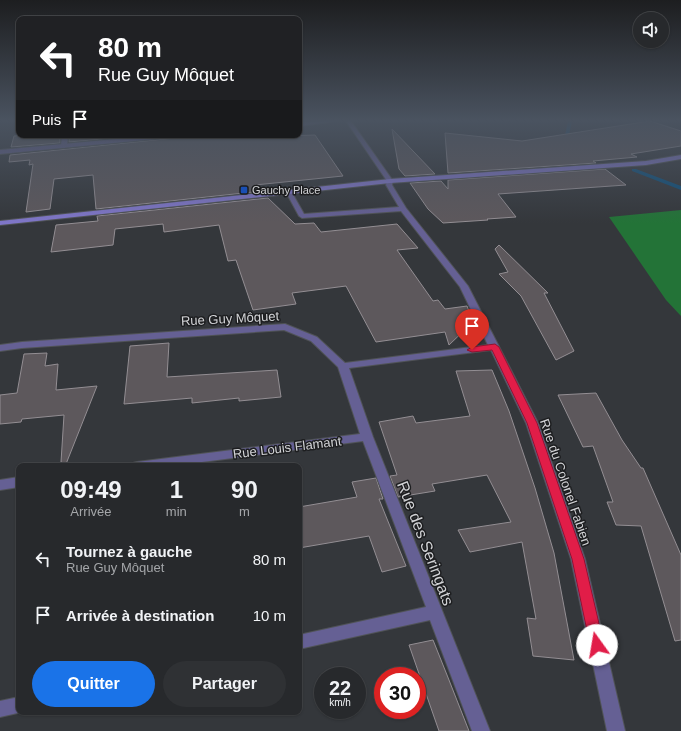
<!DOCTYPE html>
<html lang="fr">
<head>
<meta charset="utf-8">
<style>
	body { margin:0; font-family:Arial,sans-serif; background:#2f3134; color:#f1f3f6; height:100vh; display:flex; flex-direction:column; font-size:15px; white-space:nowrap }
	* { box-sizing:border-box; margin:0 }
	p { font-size:13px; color:#a4a6a9 }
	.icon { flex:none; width:22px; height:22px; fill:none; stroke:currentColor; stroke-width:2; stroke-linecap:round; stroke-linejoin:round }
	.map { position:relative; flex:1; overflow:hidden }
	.panel { position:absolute; left:16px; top:463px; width:286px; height:252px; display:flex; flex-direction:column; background:#27292c; border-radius:8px; box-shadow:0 1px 3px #0004,0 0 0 1px #434548 }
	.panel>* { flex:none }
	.top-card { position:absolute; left:16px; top:16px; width:286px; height:122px; border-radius:8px; box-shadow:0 1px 3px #0004,0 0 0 1px #434548; background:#202124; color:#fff; overflow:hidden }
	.fabs { position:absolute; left:633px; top:12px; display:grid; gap:8px }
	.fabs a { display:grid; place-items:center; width:36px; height:36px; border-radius:50%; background:#27292c; box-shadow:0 1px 3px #0004,0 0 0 1px #434548; font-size:20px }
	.speed { position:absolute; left:314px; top:667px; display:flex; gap:8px; font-size:20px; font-weight:700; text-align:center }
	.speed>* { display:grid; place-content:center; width:52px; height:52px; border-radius:50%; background:#27292c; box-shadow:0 1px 3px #0004,0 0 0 1px #434548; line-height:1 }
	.speed small { font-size:10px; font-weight:400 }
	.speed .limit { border:6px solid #d22; background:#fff; color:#111 }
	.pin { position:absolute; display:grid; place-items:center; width:34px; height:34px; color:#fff; margin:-41px -17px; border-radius:50% 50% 50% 0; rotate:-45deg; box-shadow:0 0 4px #0007 }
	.pin .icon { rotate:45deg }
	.me { position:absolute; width:44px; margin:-22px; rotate:347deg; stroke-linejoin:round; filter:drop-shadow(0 0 3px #0008) }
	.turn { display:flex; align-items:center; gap:14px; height:84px; padding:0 16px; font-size:18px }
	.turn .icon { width:52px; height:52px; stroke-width:2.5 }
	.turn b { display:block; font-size:28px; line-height:34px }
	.then { display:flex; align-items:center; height:38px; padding:0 16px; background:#0003; gap:8px; font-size:15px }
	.eta { display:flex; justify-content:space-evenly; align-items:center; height:68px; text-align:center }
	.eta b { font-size:24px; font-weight:600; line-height:28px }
	.cta { display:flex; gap:8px; margin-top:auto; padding:8px 16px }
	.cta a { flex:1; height:46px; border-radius:24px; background:#1a73e8; color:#fff; font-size:16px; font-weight:600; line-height:46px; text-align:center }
	.cta a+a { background:#2f3134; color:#f1f3f6 }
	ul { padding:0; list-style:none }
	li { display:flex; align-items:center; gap:12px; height:56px; padding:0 16px }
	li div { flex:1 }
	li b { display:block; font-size:15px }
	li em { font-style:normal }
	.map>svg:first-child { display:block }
</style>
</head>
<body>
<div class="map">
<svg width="681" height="731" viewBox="0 0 681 731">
	<rect width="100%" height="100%" fill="#34373b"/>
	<polygon fill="#237337" points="681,210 681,316 666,300 609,217"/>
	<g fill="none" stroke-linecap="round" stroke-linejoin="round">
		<g fill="#0e507c" fill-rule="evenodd">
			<polygon points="568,121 572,121 568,140 570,142 568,143 564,140"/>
			<polygon points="632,169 636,169 681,186 681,190 632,171"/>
		</g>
	</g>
	<g fill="#5d585c" stroke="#938e93">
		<polygon points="650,121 681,131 681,146 631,154 637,157 593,161 596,163 448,173 445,133 522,141"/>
		<polygon points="392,129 435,174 405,176 399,169"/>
		<polygon points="29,135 60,135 60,143 11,147 14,136"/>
		<polygon points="69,135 114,135 114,138 69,142"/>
		<polygon points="203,135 254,135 255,137 315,135 343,176 255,185 262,191 96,209 93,175 54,179 50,209 26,212 33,164 29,165 30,160 9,162 10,155"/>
		<polygon points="605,169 626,185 498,194 516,217 487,219 488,220 443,223 428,209 410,183 441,181 448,189 448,180"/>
		<polygon points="268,198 295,224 314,223 321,232 397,224 418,248 397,250 433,301 438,300 445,309 467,306 473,322 449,345 445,332 376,342 346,286 292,293 296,304 253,310 236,260 228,261 219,225 164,232 163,224 115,229 113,245 51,252 56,225 98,221 97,216"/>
		<polygon points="499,245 548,293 544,293 574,351 556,360 521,296 499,274 508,272 495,249"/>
		<polygon points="169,343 167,377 277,370 281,397 239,401 239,398 192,403 192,398 124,404 130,346"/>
		<polygon points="47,353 45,366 58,364 56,390 97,386 66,464 61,462 64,415 22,419 21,422 0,424 0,395 17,393 24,354"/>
		<polygon points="492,370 509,411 535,488 554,553 574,660 533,656 527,618 536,619 522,542 470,552 458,530 511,522 487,475 432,484 435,491 398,497 390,476 397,475 379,422 413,416 416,423 470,416 456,371"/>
		<polygon points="596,393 622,440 641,468 643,468 681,555 681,640 675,641 641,526 616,525 607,502 613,502 593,446 583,447 558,395"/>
		<polygon points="376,478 383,499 379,499 406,566 382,572 369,536 299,548 299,507 357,497 352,482"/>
		<polygon points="433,640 447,675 469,731 439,731 409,645"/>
	</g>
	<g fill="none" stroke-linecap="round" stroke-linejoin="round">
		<defs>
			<polygon id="service" points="62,135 68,135 67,146 64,148 61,146"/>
			<g id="minor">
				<polygon points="321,121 338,121 299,126 299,122"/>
				<polygon points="346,121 351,121 393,181 392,185 406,208 468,286 538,423 585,559 625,731 607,731 571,559 526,423 491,350 349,368 373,437 490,731 472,731 430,620 299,649 299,635 426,607 363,441 171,466 131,466 133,463 137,462 360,434 338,367 311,341 284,330 22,348 0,351 0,345 22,342 285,324 317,337 345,363 488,345 460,287 401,211 302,218 299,216 286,192 287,191 291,191 304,214 399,207 386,185 387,181"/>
				<polygon points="158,135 178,135 175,137 0,154 0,150"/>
				<polygon points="19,477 19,487 0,490 0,480"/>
				<polygon points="19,697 19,712 22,712 0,717 0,701"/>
			</g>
			<polygon id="secondary" points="681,155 681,159 646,165 390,183 0,225 0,221 390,179 646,161"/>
		</defs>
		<use href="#service" stroke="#505357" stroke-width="2"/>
		<use href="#minor" stroke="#505357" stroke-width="2"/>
		<use href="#secondary" stroke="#505357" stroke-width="2"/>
		<use href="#service" fill="#656094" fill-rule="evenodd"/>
		<use href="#minor" fill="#656094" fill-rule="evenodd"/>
		<use href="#secondary" fill="#7f76c8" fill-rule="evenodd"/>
	</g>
	<linearGradient id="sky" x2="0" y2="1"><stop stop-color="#1d1e20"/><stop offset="0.54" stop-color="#4a5360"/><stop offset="1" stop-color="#4a5360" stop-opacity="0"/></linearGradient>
	<rect width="681" height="223" fill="url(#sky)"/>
	<polygon fill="#e11d48" stroke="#92132f" points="495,344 499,347 537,423 584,559 604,645 602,650 597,652 592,650 590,645 572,559 527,423 492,350 472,352 467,350 472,347"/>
	<rect fill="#1a4fb4" stroke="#1d1e20" stroke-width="1.5" x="240" y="186" width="8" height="8" rx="2"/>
	<g text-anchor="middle" stroke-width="3" stroke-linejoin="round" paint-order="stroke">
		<g font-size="11" fill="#d2d3d6" stroke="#1d1e20" text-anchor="start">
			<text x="252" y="194">Gauchy Place</text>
		</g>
		<g font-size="13" fill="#d2d3d6" stroke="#1d1e20">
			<text transform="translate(230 318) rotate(-3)" y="5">Rue Guy Môquet</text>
			<text transform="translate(287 447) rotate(-7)" y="5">Rue Louis Flamant</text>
			<text transform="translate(566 482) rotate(71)" y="5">Rue du Colonel Fabien</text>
		</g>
		<g font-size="16" fill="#d2d3d6" stroke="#1d1e20">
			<text transform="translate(426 543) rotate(69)" y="6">Rue des Seringats</text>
		</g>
	</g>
</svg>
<div class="fabs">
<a><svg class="icon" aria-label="sound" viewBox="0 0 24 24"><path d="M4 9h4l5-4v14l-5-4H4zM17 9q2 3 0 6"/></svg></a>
</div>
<div class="speed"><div>22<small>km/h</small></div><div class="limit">30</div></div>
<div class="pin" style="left:472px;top:350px;background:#d93025"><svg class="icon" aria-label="arrive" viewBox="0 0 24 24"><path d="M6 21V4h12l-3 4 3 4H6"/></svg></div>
<svg class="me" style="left:597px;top:645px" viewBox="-20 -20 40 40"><circle r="19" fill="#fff"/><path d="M0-13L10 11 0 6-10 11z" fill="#e11d48"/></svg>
<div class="top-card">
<div class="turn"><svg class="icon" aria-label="left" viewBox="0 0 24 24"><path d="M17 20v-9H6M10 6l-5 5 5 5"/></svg><div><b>80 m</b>Rue Guy Môquet</div></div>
<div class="then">Puis<svg class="icon" aria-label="arrive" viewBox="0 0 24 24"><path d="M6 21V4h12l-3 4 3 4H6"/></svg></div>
</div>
<section class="panel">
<div class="eta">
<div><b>09:49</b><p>Arrivée</p></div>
<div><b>1</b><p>min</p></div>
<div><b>90</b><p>m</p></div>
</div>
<ul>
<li><svg class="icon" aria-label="left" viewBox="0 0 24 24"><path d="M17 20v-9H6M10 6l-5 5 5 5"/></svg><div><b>Tournez à gauche</b><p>Rue Guy Môquet</p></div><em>80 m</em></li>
<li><svg class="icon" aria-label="arrive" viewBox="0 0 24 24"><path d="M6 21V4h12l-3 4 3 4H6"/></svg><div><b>Arrivée à destination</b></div><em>10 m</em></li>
</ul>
<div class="cta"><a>Quitter</a><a>Partager</a></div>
</section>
</div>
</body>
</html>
